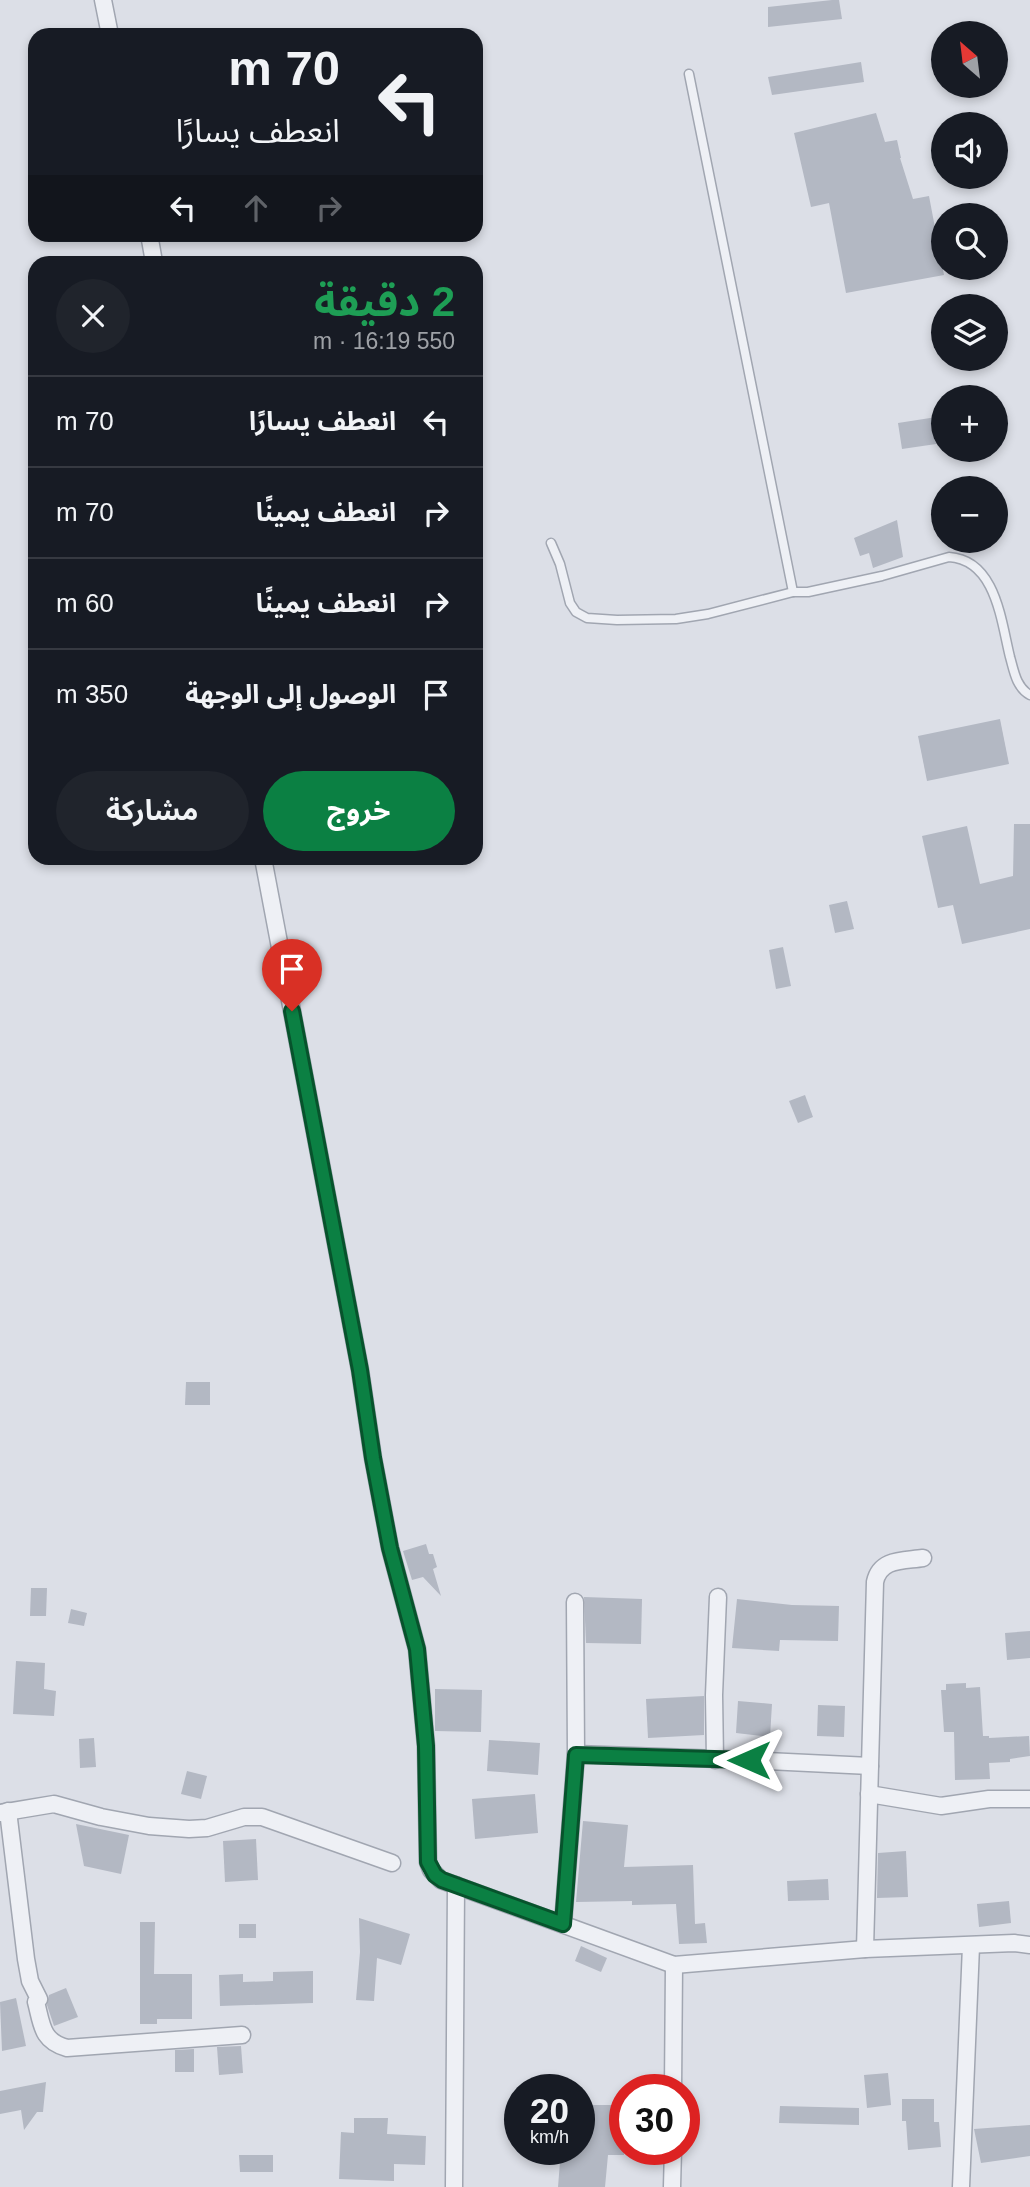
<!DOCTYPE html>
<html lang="ar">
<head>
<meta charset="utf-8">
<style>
	body { margin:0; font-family:Arial,"Noto Sans Arabic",sans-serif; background:#20242c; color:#f1f3f6; direction:rtl; height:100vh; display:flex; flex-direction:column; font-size:26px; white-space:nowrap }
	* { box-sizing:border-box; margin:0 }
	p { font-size:23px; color:#9ea1a6 }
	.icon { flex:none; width:38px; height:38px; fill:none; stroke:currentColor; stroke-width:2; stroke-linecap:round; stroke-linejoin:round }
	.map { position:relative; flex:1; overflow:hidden; direction:ltr }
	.sheet { position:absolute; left:28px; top:256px; width:455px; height:609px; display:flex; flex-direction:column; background:#171b24; border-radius:21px; box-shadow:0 4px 10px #0003; direction:rtl }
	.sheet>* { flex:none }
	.guide { position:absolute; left:28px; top:28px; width:455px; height:214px; border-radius:21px; box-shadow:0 4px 10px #0003; direction:rtl; background:#171b24; color:#f1f3f6; overflow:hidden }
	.needle { width:46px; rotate:332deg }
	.tools { position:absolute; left:931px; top:21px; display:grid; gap:14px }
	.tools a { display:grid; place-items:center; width:77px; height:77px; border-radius:50%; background:#171b24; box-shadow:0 4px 10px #0003; font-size:35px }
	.speed { position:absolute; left:504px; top:2074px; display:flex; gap:14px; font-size:35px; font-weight:700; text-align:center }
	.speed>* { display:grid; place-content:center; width:91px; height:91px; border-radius:50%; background:#171b24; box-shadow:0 4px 10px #0003; line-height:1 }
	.speed small { font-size:18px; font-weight:400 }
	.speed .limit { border:10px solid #d22; background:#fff; color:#111 }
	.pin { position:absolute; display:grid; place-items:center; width:60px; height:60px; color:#fff; margin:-72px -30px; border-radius:50% 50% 50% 0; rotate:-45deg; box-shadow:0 0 7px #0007 }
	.pin .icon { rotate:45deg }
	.me { position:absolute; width:77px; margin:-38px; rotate:270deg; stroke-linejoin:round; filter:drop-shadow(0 0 5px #0008) }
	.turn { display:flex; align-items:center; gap:24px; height:147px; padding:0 28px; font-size:32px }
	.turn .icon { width:91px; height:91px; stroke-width:2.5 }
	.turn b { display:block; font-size:49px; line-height:60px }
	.lanes { display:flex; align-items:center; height:66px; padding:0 28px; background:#0003; justify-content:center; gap:35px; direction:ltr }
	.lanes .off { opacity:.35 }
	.round { display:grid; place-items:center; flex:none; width:74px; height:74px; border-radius:37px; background:#20242c }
	.overview { display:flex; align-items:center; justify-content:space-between; height:119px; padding:0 28px }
	h1 { font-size:42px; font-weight:700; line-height:52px; color:#1e9e55 }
	.primary-button { display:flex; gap:14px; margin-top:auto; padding:14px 28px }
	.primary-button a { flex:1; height:80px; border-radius:42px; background:#0b8043; color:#fff; font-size:28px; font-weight:700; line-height:80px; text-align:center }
	.primary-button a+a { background:#20242c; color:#f1f3f6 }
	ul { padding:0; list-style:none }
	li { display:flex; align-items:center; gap:21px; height:91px; padding:0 28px; border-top:2px solid #363941 }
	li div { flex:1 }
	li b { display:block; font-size:26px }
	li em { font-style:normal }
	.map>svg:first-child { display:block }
</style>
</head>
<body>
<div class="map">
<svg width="1030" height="2187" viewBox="0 0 1030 2187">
	<rect width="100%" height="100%" fill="#dcdfe7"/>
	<g fill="#b3b8c3">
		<polygon points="832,0 839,0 842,19 768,27 768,7"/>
		<polygon points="861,62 864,82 772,95 768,77"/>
		<polygon points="876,113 885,142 897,140 901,158 900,158 913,199 929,196 944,275 846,293 829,203 811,207 794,133"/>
		<polygon points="943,416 943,443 902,449 898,423"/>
		<polygon points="897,520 903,557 873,568 869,553 860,556 854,538"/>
		<polygon points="1000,719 1009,764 927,781 918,736"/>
		<polygon points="1014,824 1030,824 1030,929 962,944 953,905 938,908 922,836 967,826 980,884 1013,876"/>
		<polygon points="847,901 854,929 835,933 829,905"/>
		<polygon points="783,947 791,986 776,989 769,950"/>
		<polygon points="805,1095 813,1117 798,1123 789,1101"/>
		<polygon points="186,1382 210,1382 210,1405 185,1405"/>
		<polygon points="426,1544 429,1554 433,1554 437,1567 433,1569 441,1596 423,1577 412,1580 403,1551"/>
		<polygon points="31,1588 47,1588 46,1616 30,1616"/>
		<polygon points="584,1597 642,1599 641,1644 586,1643"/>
		<polygon points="737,1599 792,1605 839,1606 838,1641 780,1640 779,1651 732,1648"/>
		<polygon points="71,1609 87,1613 84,1626 68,1623"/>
		<polygon points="1030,1631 1030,1658 1007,1660 1005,1633"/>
		<polygon points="16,1661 45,1663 44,1689 56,1691 54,1716 13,1714"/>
		<polygon points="966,1683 966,1688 980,1687 983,1736 989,1736 989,1738 1029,1736 1030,1756 1010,1759 1010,1762 989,1763 990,1779 955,1780 954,1732 944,1732 941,1690 946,1690 946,1684"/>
		<polygon points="435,1689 482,1690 481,1732 435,1731"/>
		<polygon points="704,1696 704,1735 648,1738 646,1699"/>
		<polygon points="738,1701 772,1704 770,1737 736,1733"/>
		<polygon points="818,1705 845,1706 844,1737 817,1736"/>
		<polygon points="94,1738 96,1767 80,1768 79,1739"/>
		<polygon points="489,1740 540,1743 538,1775 487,1771"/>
		<polygon points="187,1771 207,1776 201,1799 181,1794"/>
		<polygon points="535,1794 538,1833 475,1839 472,1799"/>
		<polygon points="583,1821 628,1825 624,1867 693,1865 695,1924 705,1923 707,1943 679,1944 676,1904 632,1905 632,1901 576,1902"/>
		<polygon points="76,1824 129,1835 121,1874 84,1866"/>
		<polygon points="256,1839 258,1880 225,1882 223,1841"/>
		<polygon points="906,1851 908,1897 877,1898 878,1853"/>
		<polygon points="828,1879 829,1900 788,1901 787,1881"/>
		<polygon points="1009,1901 1011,1923 979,1927 977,1904"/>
		<polygon points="359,1918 410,1934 401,1965 377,1958 374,2001 356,2000 360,1952"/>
		<polygon points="140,1922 155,1922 154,1974 192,1974 192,2019 157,2019 157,2024 140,2024"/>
		<rect x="239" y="1924" width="17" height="14"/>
		<polygon points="581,1946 607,1958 601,1972 575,1961"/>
		<polygon points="313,1971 313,2003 220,2006 219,1975 243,1974 243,1982 273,1981 273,1972"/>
		<polygon points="66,1988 78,2017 54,2026 47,2005 49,1995"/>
		<polygon points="16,1998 26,2046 2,2051 0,2002"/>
		<polygon points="241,2046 243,2073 219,2075 217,2047"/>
		<polygon points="194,2049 194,2072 175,2072 175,2050"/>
		<polygon points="888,2073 891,2105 867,2108 864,2075"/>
		<polygon points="46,2082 43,2112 37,2112 24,2130 21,2110 0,2114 0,2091"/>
		<polygon points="902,2099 934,2099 934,2122 939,2122 941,2147 908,2150 906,2121 902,2121"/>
		<polygon points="579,2105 625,2105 624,2155 608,2155 605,2187 558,2187 561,2149 579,2149"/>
		<polygon points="780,2106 859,2108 859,2125 779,2123"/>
		<polygon points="354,2118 388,2118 387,2134 426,2136 425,2165 394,2164 394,2181 339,2179 341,2132 354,2133"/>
		<polygon points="1030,2125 1030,2156 981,2163 974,2129"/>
		<polygon points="239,2155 273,2155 273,2172 240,2172"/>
	</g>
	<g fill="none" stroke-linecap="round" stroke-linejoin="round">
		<defs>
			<g id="lane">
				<polyline points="689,74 793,592"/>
				<path d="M551,543l9,21 10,39 6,9 11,6 30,2 59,-1 32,-5 85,-22h15l74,-16 67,-19c47,3 52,64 61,100 4,14 6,30 20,38"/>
			</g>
			<g id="street">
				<polyline points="103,0 110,35"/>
				<polyline points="149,234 154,262"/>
				<polyline points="263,858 360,1370 373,1458 390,1548 417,1649 426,1746 428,1862 431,1870 441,1880 674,1965 865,1949 1014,1943 1030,1945"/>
				<polyline points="576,1754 749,1760 870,1766"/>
				<polyline points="715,1760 714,1695 718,1597"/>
				<polyline points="869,1794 941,1806 989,1799 1030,1799"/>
				<path d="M8,1811l18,148 4,22 9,18 -3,3c6,22 5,39 31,46l175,-13"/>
				<polyline points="0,1813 54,1804 101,1817 149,1826 189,1829 207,1828 244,1817 262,1817 392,1863"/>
				<polyline points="563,1924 576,1754 575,1602"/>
				<path d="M865,1949l10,-367c5,-24 29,-21 48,-24"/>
				<polyline points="673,2090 674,1965"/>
				<polyline points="454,2187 456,1885"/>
				<polyline points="672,2187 673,2149"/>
				<polyline points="961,2187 971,1946"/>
			</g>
		</defs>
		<use href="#lane" stroke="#a1a6b1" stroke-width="11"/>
		<use href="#street" stroke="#a1a6b1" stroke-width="19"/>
		<use href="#lane" stroke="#eef0f5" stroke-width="8"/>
		<use href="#street" stroke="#eef0f5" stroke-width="16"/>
	</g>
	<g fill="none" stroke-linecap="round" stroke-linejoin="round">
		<defs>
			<polyline id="route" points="292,1011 360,1370 373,1458 390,1548 417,1649 426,1746 428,1862 435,1875 442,1880 563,1924 576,1755 749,1760"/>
		</defs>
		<use href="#route" stroke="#07532c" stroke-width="18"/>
		<use href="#route" stroke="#0b8043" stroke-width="12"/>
	</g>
</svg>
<div class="tools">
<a><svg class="needle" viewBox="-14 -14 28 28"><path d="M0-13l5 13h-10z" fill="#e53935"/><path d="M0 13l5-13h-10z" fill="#9ea1a6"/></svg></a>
<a><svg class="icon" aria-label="sound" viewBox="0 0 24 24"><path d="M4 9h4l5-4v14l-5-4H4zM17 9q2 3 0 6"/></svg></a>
<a><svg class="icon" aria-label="search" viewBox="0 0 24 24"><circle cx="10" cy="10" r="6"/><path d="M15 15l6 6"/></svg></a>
<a><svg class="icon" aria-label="layers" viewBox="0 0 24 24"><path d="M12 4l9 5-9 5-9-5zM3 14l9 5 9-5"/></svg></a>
<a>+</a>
<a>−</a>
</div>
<div class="speed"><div>20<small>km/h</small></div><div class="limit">30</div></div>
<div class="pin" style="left:292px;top:1011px;background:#d93025"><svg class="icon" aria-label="arrive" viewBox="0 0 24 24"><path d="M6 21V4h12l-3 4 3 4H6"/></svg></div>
<svg class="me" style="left:749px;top:1760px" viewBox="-20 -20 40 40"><path d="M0-17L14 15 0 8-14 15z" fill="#0b8043" stroke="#fff" stroke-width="4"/></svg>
<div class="guide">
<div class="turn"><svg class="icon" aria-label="left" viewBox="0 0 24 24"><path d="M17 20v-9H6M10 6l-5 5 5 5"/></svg><div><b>70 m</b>انعطف يسارًا</div></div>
<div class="lanes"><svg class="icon" aria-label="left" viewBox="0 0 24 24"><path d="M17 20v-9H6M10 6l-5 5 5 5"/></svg><svg class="icon off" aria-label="ahead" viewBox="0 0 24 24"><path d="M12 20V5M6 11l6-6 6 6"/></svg><svg class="icon off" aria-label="right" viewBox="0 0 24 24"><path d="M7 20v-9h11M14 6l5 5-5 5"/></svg></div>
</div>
<section class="sheet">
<div class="overview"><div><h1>2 دقيقة</h1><p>550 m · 16:19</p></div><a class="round"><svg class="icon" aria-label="close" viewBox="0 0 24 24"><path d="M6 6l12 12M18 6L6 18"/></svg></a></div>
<ul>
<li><svg class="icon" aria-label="left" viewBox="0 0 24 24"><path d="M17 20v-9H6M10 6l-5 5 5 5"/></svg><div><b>انعطف يسارًا</b></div><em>70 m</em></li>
<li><svg class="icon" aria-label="right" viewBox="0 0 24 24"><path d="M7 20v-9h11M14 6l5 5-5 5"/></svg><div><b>انعطف يمينًا</b></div><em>70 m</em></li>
<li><svg class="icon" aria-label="right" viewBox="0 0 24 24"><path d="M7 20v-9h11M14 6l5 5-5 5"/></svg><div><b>انعطف يمينًا</b></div><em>60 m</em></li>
<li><svg class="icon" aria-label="arrive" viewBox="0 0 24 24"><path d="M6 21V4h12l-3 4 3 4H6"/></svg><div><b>الوصول إلى الوجهة</b></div><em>350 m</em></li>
</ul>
<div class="primary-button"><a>خروج</a><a>مشاركة</a></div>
</section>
</div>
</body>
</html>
